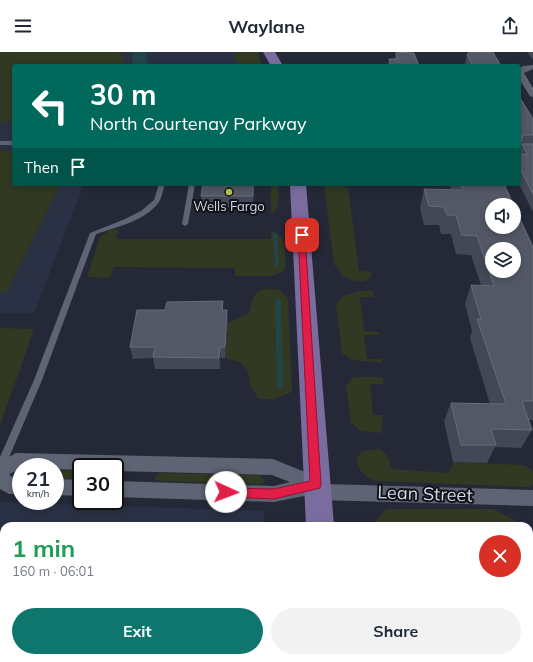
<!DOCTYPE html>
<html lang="en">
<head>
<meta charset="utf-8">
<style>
	body { margin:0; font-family:Mulish,sans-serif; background:#f2f2f3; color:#1f2937; height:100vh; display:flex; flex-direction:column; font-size:15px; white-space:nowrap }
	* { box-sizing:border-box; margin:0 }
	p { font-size:13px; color:#747a83 }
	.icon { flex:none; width:22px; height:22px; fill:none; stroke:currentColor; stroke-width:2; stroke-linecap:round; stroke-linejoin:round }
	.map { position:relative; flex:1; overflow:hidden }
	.details { position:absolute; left:0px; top:470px; width:533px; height:140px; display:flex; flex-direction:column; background:#fff; border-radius:12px 12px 0 0; box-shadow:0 2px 6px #0003 }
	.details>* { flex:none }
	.guide { position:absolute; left:12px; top:12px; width:509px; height:122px; border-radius:4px; box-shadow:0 2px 6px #0003; background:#00695c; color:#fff; overflow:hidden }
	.buttons { position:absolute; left:485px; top:146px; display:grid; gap:8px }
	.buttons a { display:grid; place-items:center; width:36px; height:36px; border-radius:50%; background:#fff; box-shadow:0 2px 6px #0003; font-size:20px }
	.speed { position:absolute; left:12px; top:406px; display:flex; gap:8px; font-size:20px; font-weight:700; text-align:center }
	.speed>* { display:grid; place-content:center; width:52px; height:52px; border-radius:50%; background:#fff; box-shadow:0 2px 6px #0003; line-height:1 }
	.speed small { font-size:10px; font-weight:400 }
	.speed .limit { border:2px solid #111; border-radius:6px; background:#fff; color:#111 }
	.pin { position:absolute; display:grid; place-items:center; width:34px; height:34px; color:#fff; margin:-17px; border-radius:8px; box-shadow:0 2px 6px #0006 }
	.me { position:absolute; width:44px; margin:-22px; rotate:92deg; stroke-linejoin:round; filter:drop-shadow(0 0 3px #0008) }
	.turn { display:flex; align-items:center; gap:14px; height:84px; padding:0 12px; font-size:18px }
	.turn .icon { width:52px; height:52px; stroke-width:2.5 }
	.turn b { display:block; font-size:28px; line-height:34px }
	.then { display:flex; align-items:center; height:38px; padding:0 12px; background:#0003; gap:8px; font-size:15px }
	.round { display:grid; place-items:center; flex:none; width:42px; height:42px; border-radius:21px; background:#f2f2f3 }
	.headline { display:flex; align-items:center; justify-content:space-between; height:68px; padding:0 12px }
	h1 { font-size:24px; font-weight:700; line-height:30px; color:#1e9e55 }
	.button { display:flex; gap:8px; margin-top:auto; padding:8px 12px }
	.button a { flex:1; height:46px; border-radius:24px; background:#0f766e; color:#fff; font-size:16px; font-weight:700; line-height:46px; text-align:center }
	.button a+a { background:#f2f2f3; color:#1f2937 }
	header { display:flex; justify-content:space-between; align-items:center; height:52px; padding:0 12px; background:#fff; font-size:18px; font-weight:700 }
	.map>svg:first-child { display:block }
</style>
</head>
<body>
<header><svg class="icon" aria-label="menu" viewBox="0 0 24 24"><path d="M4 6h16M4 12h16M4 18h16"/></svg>Waylane<svg class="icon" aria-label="share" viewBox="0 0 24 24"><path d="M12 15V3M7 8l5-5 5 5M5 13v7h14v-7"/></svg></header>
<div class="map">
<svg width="533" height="610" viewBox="0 0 533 610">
	<rect width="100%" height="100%" fill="#252937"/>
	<g fill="#2b3145">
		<polygon points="0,0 241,0 245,14 14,14 14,132 84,132 34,261 0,261"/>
		<polygon points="0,450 264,459 264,474 4,474 4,606 265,606 265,610 0,610"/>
	</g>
	<g fill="#313923">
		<polygon points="0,0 121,0 124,8 122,14 14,14 14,69 0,71"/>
		<polygon points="233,0 258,0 262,14 239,14"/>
		<polygon points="0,98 14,99 14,132 61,132 7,240 0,240"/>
		<path d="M271,132h7c0,10 3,24 -7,31z"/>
		<polygon points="324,132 343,132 343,135 348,135 359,219 371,220 371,226 364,229 355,229 343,224 334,212"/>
		<path d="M118,177l-2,10h155v-8c17,4 14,26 14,39l-12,6h-38v-8l-121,-1 -4,11 -23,-1 13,-40 10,-7z"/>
		<path d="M264,237l16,1 8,9 4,93 -18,7h-15l-9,-14 -2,-14 -8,-9 -15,-4 3,-36 9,-3 12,-6c3,-10 3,-21 15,-24z"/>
		<polygon points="359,239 373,239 374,245 360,245 364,279 379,280 379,283 364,283 367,307 382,307 382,311 352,308 342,301 336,253 343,244"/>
		<polygon points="0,276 34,277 0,374"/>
		<polygon points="354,325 382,325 384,332 370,332 373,363 383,363 381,381 361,379 351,371 346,334"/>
		<path d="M380,397l9,9 2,11 58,4 4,-11 71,3 9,6v14l-5,2 -152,-6c-11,-3 -20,-12 -19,-24l6,-6z"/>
		<polygon points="55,418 81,419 81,428 55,426"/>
		<polygon points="159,421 260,423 265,429 262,432 253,432 162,429 156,428 155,425"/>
		<polygon points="386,457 494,457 517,470 519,474 372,474"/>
		<polygon points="379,606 427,606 427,610 380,610"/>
	</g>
	<polygon fill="#224549" points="133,0 146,0 148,14 132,14"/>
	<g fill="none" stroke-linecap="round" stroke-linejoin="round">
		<g fill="#224549" fill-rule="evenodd">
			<polygon points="273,181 275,181 277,182 279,214 277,215 275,214"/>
			<polygon points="278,246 281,248 283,334 282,336 278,336 277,334 275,248"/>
			<polygon points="387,469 389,470 390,474 384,474 385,470"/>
			<rect x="285" y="606" width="8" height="4"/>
			<polygon points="404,606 412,606 413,610 405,610"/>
		</g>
		<g fill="#5f6474" fill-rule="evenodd">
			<rect x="0" y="89" width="14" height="4"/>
			<path d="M159,132h6c-2,6 -3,13 -6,18 -14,19 -42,25 -63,32l-54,146 -37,87 -2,3 -3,1v-14l34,-77 56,-147 35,-14 16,-8 13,-11z"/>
			<polygon points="189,132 195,132 188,172 185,174 182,172"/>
		</g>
		<g fill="#5f6474" fill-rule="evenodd">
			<polygon points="533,13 533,17 524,21 533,36 533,45 530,44 519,27 519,17 523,14"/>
			<polygon points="16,401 273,407 322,427 325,432 533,438 533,454 317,448 311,446 309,443 274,450 115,445 115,429 274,434 290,430 272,423 115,419 115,415 81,415 81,418 55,417 55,415 21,415 21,417 9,422 13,426 21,426 21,442 9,442 0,437 0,410"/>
			<polygon points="55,427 81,428 81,444 55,443"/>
		</g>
		<g fill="#7b6c9f" fill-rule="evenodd">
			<polygon points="263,0 275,0 283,14 271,14"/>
			<polygon points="290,132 306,132 334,474 306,474"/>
			<polygon points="314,606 346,606 347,610 315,610"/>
		</g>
	</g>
	<g fill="#434856">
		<polygon points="396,0 419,14 388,14 389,7 395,7"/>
		<polygon points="527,0 533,0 533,8"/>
		<polygon points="467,2 501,14 466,14 465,11"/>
		<polygon points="519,44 533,67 533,158 532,158 519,132 519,102 522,94 520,94 519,96"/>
		<polygon points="203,132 254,132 253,155 202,155 201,144"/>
		<polygon points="449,132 504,132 533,195 533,368 529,368 532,378 521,396 495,395 487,411 453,410 444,369 451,351 490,352 470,286 472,279 465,252 471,233 481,233 471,203 456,202 451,182 441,182 439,173 424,173 420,156 424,137 451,138"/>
		<polygon points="223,249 223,258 228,270 225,306 221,306 220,317 155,317 153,306 133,307 130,295 165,258"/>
		<polygon points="506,606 529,606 533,610 506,610"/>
	</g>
	<g fill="#303544">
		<polygon points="253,132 254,132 253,155"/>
		<polygon points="227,258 228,270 225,306 225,295"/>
		<polygon points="220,295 221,306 220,317 219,306"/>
		<rect x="179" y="606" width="5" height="4"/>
	</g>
	<g fill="#535766" stroke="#676c79" fill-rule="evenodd">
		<polygon points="396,0 414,1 419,14 391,14 389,7 397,7"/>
		<polygon points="470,0 493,0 501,14 473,14 467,2"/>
		<polygon points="519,44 533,67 533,83 523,83 521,90 519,86"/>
		<polygon points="522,92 533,92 533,142 519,114 519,102 528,103"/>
		<polygon points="203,132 253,132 253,144 201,144"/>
		<path d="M461,132h43l29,63v154h-11l10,29 -41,-1 5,16h-35l-10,-42 55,1 -29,-85h4l-10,-34 23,1 -17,-50 -15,-1 -6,-20h-9l-3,-8 -15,-1 -5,-17 39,1zM492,153h22v22h-22zM492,197h22v22h-22z"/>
		<polygon points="223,249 222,258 227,258 225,295 220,295 219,306 153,305 155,295 130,295 137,258 165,258 167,250"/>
		<polygon points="529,503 530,503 533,514 533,610 510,610 510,606 529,606"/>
		<rect x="86" y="606" width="93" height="4"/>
	</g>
	<polygon fill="#e11d48" stroke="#92132f" points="302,181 305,183 321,432 320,436 316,437 274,447 226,445 222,444 221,440 222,437 226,436 274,437 310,429 298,183"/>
	<circle fill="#b7c148" stroke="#101219" stroke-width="1.5" cx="229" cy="140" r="4"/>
	<g text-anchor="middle" stroke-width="4" stroke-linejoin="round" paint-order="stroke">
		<g font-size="13" fill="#d5d8e2" stroke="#101219">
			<text x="229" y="159">Wells Fargo</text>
		</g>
		<g font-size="18" fill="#d5d8e2" stroke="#101219">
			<text transform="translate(425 442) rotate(2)" y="6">Lean Street</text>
		</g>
	</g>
</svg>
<div class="buttons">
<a><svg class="icon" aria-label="sound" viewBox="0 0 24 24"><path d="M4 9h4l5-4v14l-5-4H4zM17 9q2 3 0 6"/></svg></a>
<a><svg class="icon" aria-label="layers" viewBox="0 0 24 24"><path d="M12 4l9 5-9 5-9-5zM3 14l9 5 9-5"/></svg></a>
</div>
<div class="speed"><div>21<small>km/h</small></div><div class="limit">30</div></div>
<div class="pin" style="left:302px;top:183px;background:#d93025"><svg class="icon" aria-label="arrive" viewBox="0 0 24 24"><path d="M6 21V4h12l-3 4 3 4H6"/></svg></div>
<svg class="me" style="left:226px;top:440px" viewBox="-20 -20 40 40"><circle r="19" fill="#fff"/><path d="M0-13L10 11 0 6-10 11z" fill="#e11d48"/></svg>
<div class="guide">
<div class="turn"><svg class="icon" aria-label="left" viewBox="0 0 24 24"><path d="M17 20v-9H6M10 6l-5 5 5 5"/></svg><div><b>30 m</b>North Courtenay Parkway</div></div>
<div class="then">Then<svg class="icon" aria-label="arrive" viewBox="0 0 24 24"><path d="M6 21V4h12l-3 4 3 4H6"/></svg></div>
</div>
<section class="details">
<div class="headline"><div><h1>1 min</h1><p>160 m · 06:01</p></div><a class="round" style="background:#d93025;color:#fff"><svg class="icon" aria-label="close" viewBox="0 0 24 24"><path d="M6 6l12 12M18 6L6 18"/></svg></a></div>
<div class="button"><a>Exit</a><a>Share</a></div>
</section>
</div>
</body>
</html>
